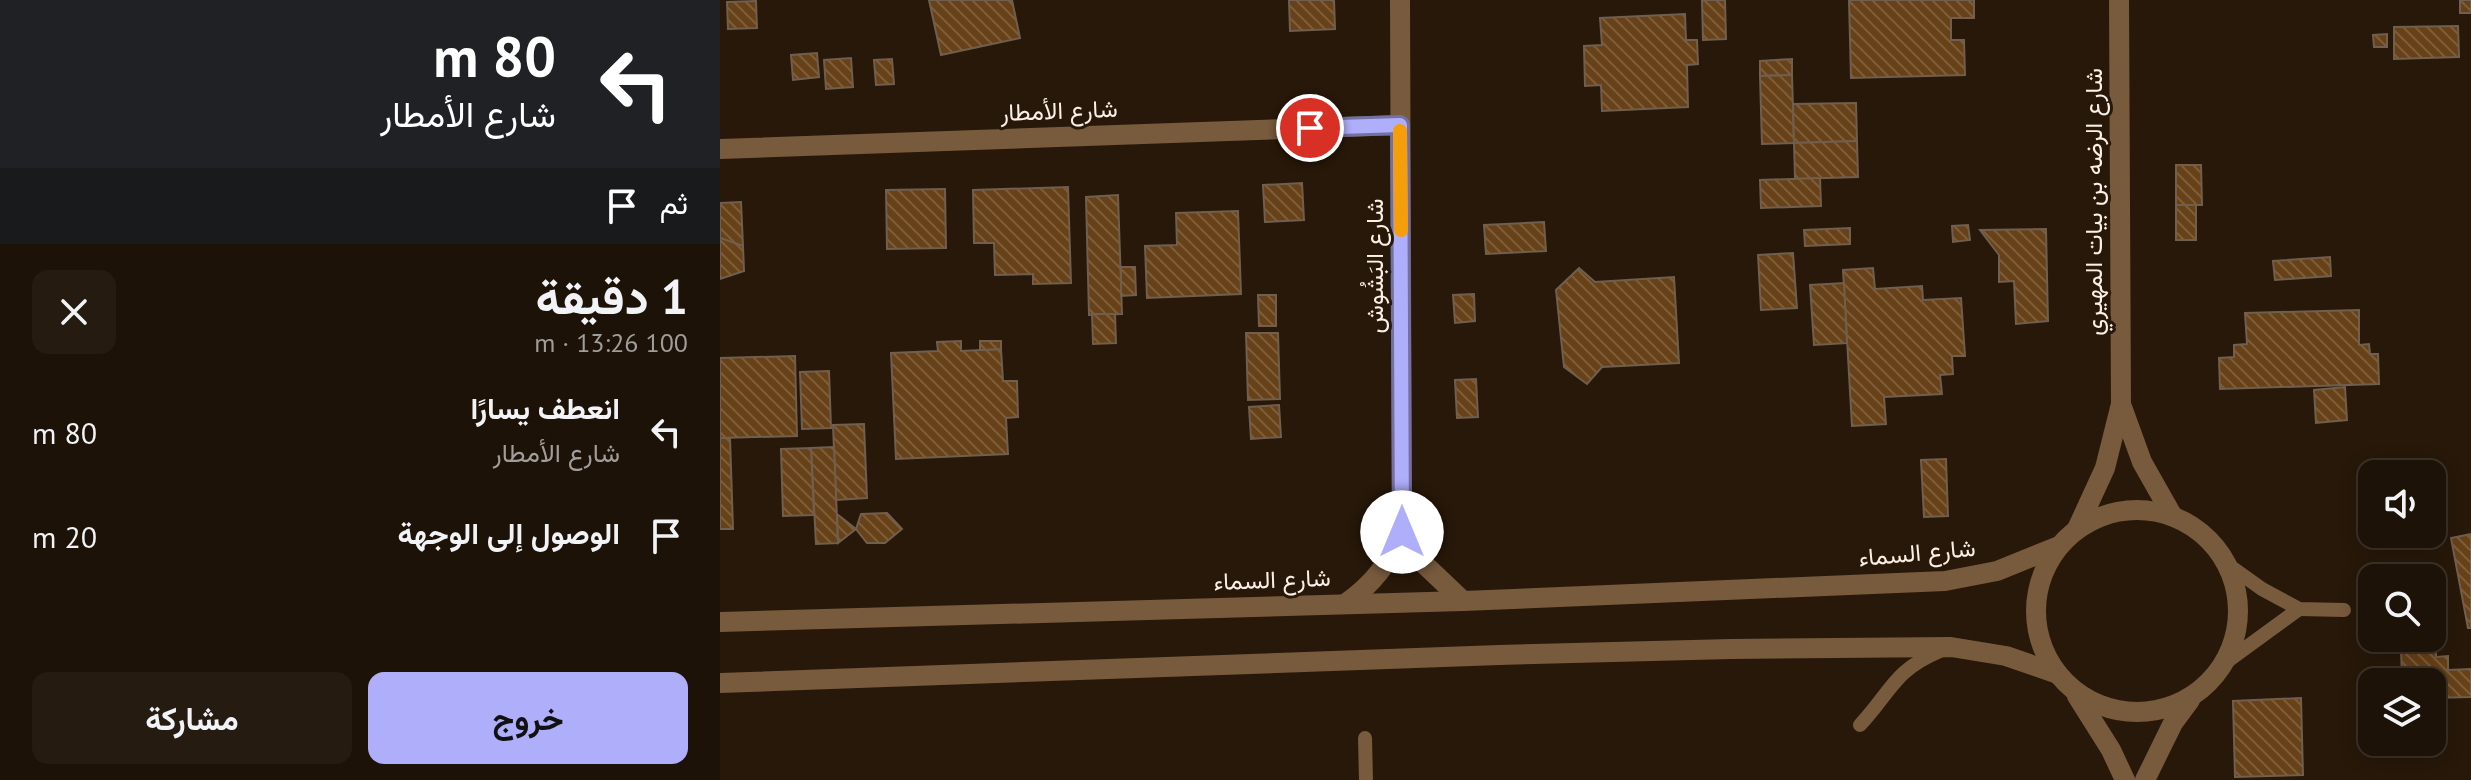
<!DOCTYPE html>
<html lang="ar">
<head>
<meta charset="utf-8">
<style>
	body { margin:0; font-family:"PT Sans",Vazirmatn,sans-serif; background:#251b11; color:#f1f3f6; direction:rtl; height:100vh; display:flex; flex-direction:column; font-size:30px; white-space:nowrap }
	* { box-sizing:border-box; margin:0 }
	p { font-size:26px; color:#a09e9b }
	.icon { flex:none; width:44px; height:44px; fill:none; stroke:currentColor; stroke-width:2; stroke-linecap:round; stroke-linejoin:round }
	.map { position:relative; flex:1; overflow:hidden; direction:ltr }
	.side { display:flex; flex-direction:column; background:#1d1207; width:720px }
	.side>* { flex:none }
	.hud { background:#202124; color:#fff; overflow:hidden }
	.fabs { position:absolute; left:1638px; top:460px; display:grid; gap:16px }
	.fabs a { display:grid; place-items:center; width:88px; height:88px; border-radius:16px; background:#1d1207; box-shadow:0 4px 20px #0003,0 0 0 2px #3b3228; font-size:40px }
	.pin { position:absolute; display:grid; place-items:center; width:68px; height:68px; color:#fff; margin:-34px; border:4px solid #fff; border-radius:50%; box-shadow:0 2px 8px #0007 }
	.me { position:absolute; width:88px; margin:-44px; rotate:0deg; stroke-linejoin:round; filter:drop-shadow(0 0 6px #0008) }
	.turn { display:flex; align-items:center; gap:28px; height:168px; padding:0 32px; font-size:36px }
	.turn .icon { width:104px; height:104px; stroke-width:2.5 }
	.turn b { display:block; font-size:56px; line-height:68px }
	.then { display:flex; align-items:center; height:76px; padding:0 32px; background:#0003; gap:16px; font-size:30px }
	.round { display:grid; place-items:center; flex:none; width:84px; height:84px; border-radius:16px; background:#251b11 }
	.head { display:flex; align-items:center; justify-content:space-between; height:136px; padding:0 32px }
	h1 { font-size:48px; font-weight:700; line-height:60px }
	.cta { display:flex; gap:16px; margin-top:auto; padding:16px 32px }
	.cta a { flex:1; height:92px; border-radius:16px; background:#afaefa; color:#111; font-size:32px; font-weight:700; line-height:92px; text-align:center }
	.cta a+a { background:#251b11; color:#f1f3f6 }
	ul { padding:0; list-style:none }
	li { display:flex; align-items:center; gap:24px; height:104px; padding:0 32px }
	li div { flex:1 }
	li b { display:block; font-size:30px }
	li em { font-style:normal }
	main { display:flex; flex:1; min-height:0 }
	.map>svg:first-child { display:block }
</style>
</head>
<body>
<main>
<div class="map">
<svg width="1751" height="780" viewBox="0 0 1751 780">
	<defs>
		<pattern id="building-back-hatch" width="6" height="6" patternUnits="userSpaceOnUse" patternTransform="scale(2)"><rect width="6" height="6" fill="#674117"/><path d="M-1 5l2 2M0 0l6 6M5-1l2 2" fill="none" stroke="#7e5d39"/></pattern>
	</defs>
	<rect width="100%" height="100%" fill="#271809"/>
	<g fill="url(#building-back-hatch)" stroke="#705e4e" stroke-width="2">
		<polygon points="209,0 292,0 300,38 221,55"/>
		<polygon points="569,0 614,0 615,29 570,31"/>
		<polygon points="982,0 1005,0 1006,39 983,40"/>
		<polygon points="1129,0 1254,0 1254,18 1231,18 1231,40 1244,40 1245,75 1131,78"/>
		<rect x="1740" y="0" width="11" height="13"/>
		<polygon points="36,1 37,28 8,29 7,2"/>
		<polygon points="965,14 966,40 977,40 978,64 967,65 968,107 882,111 881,85 865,86 864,46 882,45 880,18"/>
		<polygon points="1738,26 1739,57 1674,59 1674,27"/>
		<polygon points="1667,34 1667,47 1654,47 1653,35"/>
		<polygon points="97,53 99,77 73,80 71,55"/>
		<polygon points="131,58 133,87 106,89 104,60"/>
		<polygon points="172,59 174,84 156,85 154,60"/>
		<polygon points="1072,59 1072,75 1040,76 1040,61"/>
		<polygon points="1072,75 1074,143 1042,144 1040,76"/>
		<polygon points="1136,103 1137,141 1074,143 1073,104"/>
		<polygon points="1137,141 1138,177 1075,179 1074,143"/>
		<polygon points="1456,165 1481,165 1482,205 1456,205"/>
		<polygon points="1100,178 1101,206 1041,208 1040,180"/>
		<polygon points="582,183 584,220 545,222 543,185"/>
		<polygon points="348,187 351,283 313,284 313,274 275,275 274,243 254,243 253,190"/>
		<polygon points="225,189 226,248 167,249 166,190"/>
		<polygon points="398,195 402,314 369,315 366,197"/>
		<polygon points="21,202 23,246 0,238 0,203"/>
		<rect x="1456" y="205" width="20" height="35"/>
		<polygon points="518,211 521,294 427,298 425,246 457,245 456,213"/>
		<polygon points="824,222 826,251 766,254 764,225"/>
		<polygon points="1248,225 1250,240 1233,242 1232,226"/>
		<polygon points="1130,228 1130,244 1085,246 1084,230"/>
		<polygon points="1326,229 1328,321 1296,324 1294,281 1279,282 1279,255 1260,230"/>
		<polygon points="0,238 23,246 24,271 0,279"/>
		<polygon points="1073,253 1077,308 1041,310 1038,255"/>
		<polygon points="1610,257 1611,276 1555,280 1553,261"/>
		<polygon points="401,267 415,267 416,295 401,296"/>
		<polygon points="859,268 875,282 954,277 959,363 882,367 867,384 844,367 836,290"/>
		<polygon points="1153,268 1155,289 1202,286 1203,300 1241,298 1245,356 1232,356 1233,374 1220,375 1222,394 1164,397 1166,424 1132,426 1123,270"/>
		<polygon points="1124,283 1127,343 1094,345 1090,285"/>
		<polygon points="754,294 755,321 735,323 733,295"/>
		<polygon points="538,295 556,295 556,326 539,326"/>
		<polygon points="1639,310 1639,345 1649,344 1650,354 1658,354 1659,384 1500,389 1499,358 1514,357 1514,345 1527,344 1525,313"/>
		<polygon points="372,314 395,314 396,343 373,344"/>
		<polygon points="526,333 558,333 560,399 528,400"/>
		<polygon points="241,341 241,351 281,349 283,381 297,381 298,417 286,418 288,454 176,459 171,353 218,351 217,342"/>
		<polygon points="260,341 281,341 281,349 260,350"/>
		<polygon points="75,356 77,436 0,438 0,358"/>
		<polygon points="109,371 111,428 82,429 80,372"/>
		<polygon points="756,379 758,417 737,418 735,380"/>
		<polygon points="1625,387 1627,420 1596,423 1594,390"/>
		<polygon points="559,405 561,437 531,439 529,407"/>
		<polygon points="144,424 147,498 116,500 113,425"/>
		<polygon points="0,438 10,438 13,529 0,529"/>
		<polygon points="114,447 118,543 96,544 91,448"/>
		<polygon points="91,448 94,515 63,516 61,449"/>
		<polygon points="1226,459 1228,516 1204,517 1201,460"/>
		<polygon points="167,513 182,529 165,543 147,543 136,529 141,514"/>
		<polygon points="117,514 136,529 118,543"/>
		<polygon points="1751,534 1751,628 1748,628 1731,538"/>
		<polygon points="1716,646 1716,657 1728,656 1728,670 1751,669 1751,697 1712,698 1712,682 1682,682 1681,647"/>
		<polygon points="1581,698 1583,775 1515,777 1513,701"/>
	</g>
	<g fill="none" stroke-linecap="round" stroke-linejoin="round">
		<g stroke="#785a3d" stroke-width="14">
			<polyline points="1507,564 1542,589 1579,609 1624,610"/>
			<polyline points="1505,663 1579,609"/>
			<path d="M1140,725c31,-33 34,-55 80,-74"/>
			<polyline points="645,738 646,780"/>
		</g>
		<g stroke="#785a3d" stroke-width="20">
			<polyline points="0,149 680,125"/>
			<polyline points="1402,407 1422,462 1452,515"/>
			<circle cx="1417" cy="611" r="101"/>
			<polyline points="1357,529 1385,468 1401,404 1399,0"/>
			<polyline points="682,532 703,563 743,601"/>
			<path d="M625,604c27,-19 45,-41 57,-72l-2,-532"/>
			<polyline points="0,622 743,601 1225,581 1277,571 1339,546"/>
			<polyline points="0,683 779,655 1011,649 1231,647 1286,656 1338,674"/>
			<polyline points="1357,696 1391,750 1405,780"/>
			<polyline points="1425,780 1453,723 1470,700"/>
		</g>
	</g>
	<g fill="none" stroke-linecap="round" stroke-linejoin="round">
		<defs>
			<polyline id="route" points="590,128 680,125 682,532"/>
		</defs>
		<use href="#route" stroke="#7271a2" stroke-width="20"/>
		<use href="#route" stroke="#afaefa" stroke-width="14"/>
		<polyline stroke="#f59e0b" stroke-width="14" points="680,131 681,230"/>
	</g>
	<g text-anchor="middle" stroke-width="6" stroke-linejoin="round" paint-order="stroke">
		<g font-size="24" fill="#faf0e6" stroke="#271809">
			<text transform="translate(339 111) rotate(-2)" y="8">شارع الأمطار</text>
			<text transform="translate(1374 202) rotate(-90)" y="8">شارع الرضه بن بيات المهيري</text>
			<text transform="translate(655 266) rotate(-90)" y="8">شارع البَشُوش</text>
			<text transform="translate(1197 553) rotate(-5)" y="8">شارع السماء</text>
			<text transform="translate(552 580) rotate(-2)" y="8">شارع السماء</text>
		</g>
	</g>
</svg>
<div class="fabs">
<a><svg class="icon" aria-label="sound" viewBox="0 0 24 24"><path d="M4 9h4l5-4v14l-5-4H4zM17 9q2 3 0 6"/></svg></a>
<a><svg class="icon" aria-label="search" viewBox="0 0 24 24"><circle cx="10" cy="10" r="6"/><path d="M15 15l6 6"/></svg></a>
<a><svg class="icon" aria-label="layers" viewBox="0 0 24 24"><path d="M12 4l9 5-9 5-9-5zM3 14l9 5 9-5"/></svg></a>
</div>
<div class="pin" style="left:590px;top:128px;background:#d93025"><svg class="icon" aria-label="arrive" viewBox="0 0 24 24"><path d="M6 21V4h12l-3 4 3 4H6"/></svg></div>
<svg class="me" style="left:682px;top:532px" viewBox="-20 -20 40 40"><circle r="19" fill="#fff"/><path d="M0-13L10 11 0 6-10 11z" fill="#afaefa"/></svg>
</div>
<section class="side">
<div class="hud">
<div class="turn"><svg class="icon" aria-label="left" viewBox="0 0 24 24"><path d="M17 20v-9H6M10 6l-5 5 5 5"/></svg><div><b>80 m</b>شارع الأمطار</div></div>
<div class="then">ثم<svg class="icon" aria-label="arrive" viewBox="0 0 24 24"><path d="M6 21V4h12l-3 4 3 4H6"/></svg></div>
</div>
<div class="head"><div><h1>1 دقيقة</h1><p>100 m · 13:26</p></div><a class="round"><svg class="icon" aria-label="close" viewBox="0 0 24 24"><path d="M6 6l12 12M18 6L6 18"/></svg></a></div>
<ul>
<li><svg class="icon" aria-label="left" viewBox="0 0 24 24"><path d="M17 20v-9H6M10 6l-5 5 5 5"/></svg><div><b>انعطف يسارًا</b><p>شارع الأمطار</p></div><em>80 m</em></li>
<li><svg class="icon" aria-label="arrive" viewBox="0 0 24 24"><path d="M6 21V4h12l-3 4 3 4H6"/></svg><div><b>الوصول إلى الوجهة</b></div><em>20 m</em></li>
</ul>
<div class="cta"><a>خروج</a><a>مشاركة</a></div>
</section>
</main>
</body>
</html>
